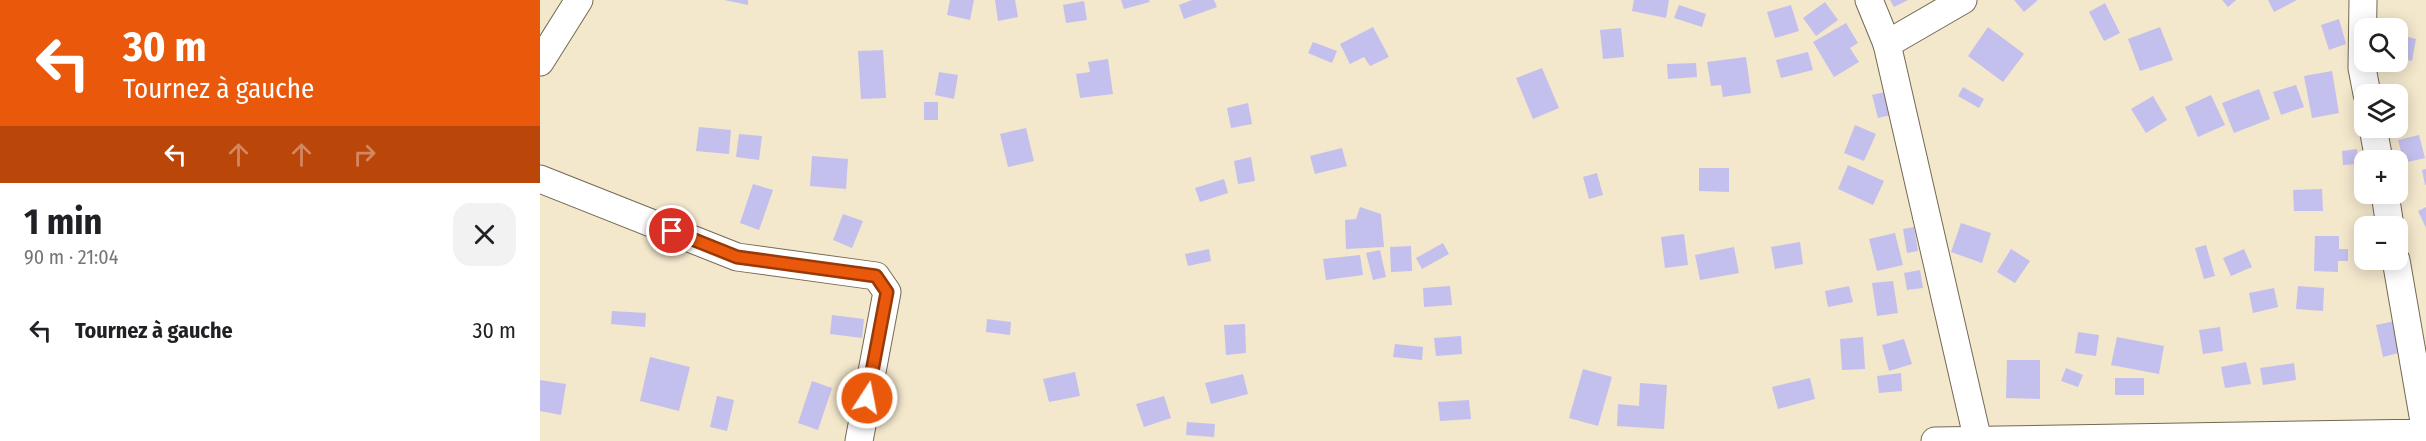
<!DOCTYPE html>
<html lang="fr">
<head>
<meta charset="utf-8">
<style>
	body { margin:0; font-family:"Fira Sans Condensed",sans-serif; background:#f2f2f2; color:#202124; height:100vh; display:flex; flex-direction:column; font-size:22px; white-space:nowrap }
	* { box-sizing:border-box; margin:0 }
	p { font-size:20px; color:#757577 }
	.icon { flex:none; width:33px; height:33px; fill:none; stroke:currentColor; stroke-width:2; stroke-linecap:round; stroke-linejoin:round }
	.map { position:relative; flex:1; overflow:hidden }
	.side { display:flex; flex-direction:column; background:#fff; width:540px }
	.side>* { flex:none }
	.top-card { background:#ea580c; color:#fff; overflow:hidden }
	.fabs { position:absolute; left:1814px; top:18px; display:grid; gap:12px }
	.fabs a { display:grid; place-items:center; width:54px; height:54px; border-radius:12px; background:#fff; box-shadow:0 3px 15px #0003; font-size:30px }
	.pin { position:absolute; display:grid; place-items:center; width:51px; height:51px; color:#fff; margin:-26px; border:3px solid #fff; border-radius:50%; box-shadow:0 2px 6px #0007 }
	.me { position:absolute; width:66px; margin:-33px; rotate:11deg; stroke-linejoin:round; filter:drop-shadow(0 0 4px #0008) }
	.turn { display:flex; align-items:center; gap:21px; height:126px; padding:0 24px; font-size:27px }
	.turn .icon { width:78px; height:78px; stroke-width:2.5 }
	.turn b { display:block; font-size:42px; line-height:51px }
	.lanes { display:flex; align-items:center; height:57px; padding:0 24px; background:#0003; justify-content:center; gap:30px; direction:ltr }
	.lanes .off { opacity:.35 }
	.round { display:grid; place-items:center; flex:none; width:63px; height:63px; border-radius:18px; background:#f2f2f2 }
	.head { display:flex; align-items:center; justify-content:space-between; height:102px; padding:0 24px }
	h1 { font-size:36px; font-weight:700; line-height:45px }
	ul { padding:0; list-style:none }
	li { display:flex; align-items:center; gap:18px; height:90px; padding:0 24px }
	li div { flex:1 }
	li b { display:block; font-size:22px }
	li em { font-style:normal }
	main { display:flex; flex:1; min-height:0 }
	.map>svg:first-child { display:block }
</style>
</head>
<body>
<main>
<section class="side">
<div class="top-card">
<div class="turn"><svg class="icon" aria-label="left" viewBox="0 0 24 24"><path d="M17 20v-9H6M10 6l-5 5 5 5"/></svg><div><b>30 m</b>Tournez à gauche</div></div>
<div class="lanes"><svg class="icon" aria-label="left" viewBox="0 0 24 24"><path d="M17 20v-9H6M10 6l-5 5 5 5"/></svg><svg class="icon off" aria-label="ahead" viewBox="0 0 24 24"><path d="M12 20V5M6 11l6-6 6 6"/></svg><svg class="icon off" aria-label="ahead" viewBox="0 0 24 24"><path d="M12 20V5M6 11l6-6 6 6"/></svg><svg class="icon off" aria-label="right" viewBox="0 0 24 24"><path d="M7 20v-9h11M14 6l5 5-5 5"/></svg></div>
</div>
<div class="head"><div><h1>1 min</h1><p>90 m · 21:04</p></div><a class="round"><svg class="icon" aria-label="close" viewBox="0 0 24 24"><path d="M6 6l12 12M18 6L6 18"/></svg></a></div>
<ul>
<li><svg class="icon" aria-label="left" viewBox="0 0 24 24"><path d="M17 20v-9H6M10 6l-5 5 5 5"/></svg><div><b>Tournez à gauche</b></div><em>30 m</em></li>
</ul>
</section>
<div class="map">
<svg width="1886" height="441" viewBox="0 0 1886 441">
	<rect width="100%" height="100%" fill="#f3e7cc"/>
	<g fill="#c4c0ed">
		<polygon points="184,0 208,0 208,5"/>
		<polygon points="410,0 434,0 430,20 407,15"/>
		<polygon points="455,0 475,0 478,17 458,21"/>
		<polygon points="581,0 609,0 610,2 584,9"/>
		<polygon points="652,0 674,0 677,7 644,19 639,5"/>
		<polygon points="1094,0 1129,0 1126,18 1092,11"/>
		<polygon points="1350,0 1368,0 1354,7"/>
		<polygon points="1474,0 1498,0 1484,12"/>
		<polygon points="1682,0 1696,0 1688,7"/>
		<polygon points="1728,0 1757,0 1734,12"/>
		<polygon points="544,1 547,20 526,23 523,5"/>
		<polygon points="1285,2 1298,20 1276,36 1263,18"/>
		<polygon points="1565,3 1580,33 1564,41 1549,12"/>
		<polygon points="1139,5 1166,14 1162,27 1134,18"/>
		<polygon points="1251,5 1259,31 1235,38 1227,12"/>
		<polygon points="1799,19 1806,44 1789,50 1781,25"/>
		<polygon points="1306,23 1318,43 1310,48 1319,62 1294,77 1273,42"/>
		<polygon points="833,27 849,57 830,66 824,57 810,64 800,44"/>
		<polygon points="1448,27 1484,54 1463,82 1428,56"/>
		<polygon points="1620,27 1633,60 1600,71 1588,39"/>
		<polygon points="1081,28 1084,57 1063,59 1060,30"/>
		<polygon points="1857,34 1876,39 1872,61 1857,58"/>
		<polygon points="773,42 797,51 792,63 768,53"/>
		<polygon points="343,50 346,98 321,99 318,51"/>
		<polygon points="1268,52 1273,70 1241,78 1236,60"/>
		<polygon points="1206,57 1211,93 1183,97 1181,85 1171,86 1167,62"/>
		<polygon points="568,59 573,94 540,98 536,74 550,72 548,62"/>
		<polygon points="1156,63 1157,77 1128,79 1127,64"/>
		<polygon points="1002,68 1019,108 993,119 976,78"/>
		<polygon points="1792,71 1799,113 1772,118 1764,76"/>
		<polygon points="399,72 418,75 414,99 395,95"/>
		<polygon points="1756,85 1764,107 1741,115 1733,92"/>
		<polygon points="1423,87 1444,99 1439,108 1418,96"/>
		<polygon points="1719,89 1730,119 1694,133 1682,103"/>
		<polygon points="1345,92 1351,115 1338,118 1332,95"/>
		<polygon points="1671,95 1685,125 1658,137 1645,107"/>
		<polygon points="1613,96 1627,120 1606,133 1591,109"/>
		<rect x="384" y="102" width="14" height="18"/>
		<polygon points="708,103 712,124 691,128 687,108"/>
		<polygon points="1315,125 1336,134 1324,161 1304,153"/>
		<polygon points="159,127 191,130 189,154 156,151"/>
		<polygon points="486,128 494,161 468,167 460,134"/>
		<polygon points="199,134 222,136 219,160 196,157"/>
		<polygon points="1879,135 1885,158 1864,163 1858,140"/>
		<polygon points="802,148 807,166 775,174 770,156"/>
		<polygon points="1817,149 1818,164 1803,165 1802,151"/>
		<polygon points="272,156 308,159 306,189 270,186"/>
		<polygon points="711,157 715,181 698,184 694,161"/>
		<polygon points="1308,165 1344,181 1333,205 1298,189"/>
		<polygon points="1159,168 1189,168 1189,192 1159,191"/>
		<polygon points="1886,169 1886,184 1885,185 1882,170"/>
		<polygon points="1057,173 1063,195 1049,199 1043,177"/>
		<polygon points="684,179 688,193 660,202 655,188"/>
		<polygon points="213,184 233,190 219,230 200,223"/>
		<polygon points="1782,189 1783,211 1754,211 1753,190"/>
		<polygon points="820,207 841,214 844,247 806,249 805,220 816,219"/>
		<polygon points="1886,207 1886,228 1878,211"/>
		<polygon points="303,214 323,221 312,248 293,240"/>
		<polygon points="1421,223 1451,233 1442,263 1411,252"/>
		<polygon points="1374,227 1378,251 1367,253 1363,229"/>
		<polygon points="1355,233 1363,265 1337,271 1329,239"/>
		<polygon points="1144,234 1148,265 1125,268 1121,237"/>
		<polygon points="1775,236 1799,236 1799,249 1808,249 1808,261 1798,261 1798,272 1774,271"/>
		<polygon points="1260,242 1263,264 1235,269 1231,247"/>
		<polygon points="903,243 909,254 882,269 876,258"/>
		<polygon points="1666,245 1675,276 1664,279 1655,248"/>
		<polygon points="871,246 872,271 851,272 850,247"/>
		<polygon points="1194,247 1199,273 1160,280 1155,255"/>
		<polygon points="669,249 671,261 648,266 645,254"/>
		<polygon points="1471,249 1490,261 1475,283 1457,272"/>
		<polygon points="1704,249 1712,267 1691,276 1683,258"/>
		<polygon points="840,250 846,277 833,280 826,253"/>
		<polygon points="820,255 823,275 786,280 783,259"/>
		<polygon points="1380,270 1383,288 1367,290 1364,273"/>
		<polygon points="1353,281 1358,313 1337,316 1332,283"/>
		<polygon points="910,286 912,305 884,307 883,288"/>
		<polygon points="1309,286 1313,302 1288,307 1285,291"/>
		<polygon points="1758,286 1784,288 1783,311 1756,309"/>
		<polygon points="1734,288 1738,307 1713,313 1709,293"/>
		<polygon points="72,311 106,313 105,327 71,324"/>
		<polygon points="292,315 324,319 322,338 290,334"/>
		<polygon points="447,319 471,322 470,335 446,332"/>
		<polygon points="1855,321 1862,352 1843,357 1836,325"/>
		<polygon points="705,324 706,353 686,355 684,325"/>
		<polygon points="1680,327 1683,351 1663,354 1659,330"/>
		<polygon points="1538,332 1559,335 1556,356 1535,353"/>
		<polygon points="921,336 922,354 896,356 894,338"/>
		<polygon points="1323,337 1325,369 1302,370 1300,339"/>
		<polygon points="1577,337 1624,346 1619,374 1571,365"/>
		<polygon points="1364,339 1372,364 1349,371 1342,345"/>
		<polygon points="855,344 883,347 882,360 853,357"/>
		<polygon points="110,357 150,367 139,411 100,401"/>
		<polygon points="1467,360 1500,360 1500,399 1466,398"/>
		<polygon points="1706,362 1711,384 1685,388 1681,367"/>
		<polygon points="1754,363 1756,380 1723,385 1720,368"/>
		<polygon points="1526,368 1543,375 1538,387 1521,381"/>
		<polygon points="1043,369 1072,377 1058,426 1029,418"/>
		<polygon points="535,372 540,396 509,402 503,379"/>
		<polygon points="1361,373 1362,391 1339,393 1337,376"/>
		<polygon points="703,374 708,394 671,404 665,383"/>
		<polygon points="1270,378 1275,399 1238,409 1232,387"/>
		<rect x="1575" y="378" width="29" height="17"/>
		<polygon points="0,380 26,384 21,415 0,411"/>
		<polygon points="272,381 292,388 278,430 258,423"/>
		<polygon points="1100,383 1127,385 1124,429 1077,426 1078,404 1099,406"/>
		<polygon points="177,396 194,400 187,431 170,427"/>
		<polygon points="624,396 631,418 604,427 596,404"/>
		<polygon points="929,400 931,419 900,421 898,402"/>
		<polygon points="647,422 675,424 674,437 646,435"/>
	</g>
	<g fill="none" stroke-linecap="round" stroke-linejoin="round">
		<defs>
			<g id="street">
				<polyline points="1329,0 1347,44 1438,441"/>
				<polyline points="1823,0 1822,68 1827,94"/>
				<polyline points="1347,44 1423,0"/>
				<polyline points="0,62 39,0"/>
				<polyline points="1833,128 1839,160"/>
				<polyline points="0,179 197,257 336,276 347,292 319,441"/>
				<polyline points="1845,194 1850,226"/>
				<polyline points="1395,441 1886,433 1856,260"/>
			</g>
		</defs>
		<use href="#street" stroke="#746952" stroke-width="29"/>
		<use href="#street" stroke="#fff" stroke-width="27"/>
	</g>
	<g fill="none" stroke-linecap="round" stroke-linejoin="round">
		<defs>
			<polyline id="route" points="132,231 197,257 336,276 347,292 327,398"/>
		</defs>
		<use href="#route" stroke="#983908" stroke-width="15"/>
		<use href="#route" stroke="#ea580c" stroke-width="10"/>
	</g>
</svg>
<div class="fabs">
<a><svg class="icon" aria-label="search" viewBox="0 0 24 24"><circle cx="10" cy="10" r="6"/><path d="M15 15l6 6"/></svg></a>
<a><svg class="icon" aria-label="layers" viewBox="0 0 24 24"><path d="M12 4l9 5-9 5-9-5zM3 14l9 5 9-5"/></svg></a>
<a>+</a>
<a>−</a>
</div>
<div class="pin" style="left:132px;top:231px;background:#d93025"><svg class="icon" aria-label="arrive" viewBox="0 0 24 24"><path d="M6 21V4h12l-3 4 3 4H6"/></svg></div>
<svg class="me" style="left:327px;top:398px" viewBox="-20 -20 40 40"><circle r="17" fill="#ea580c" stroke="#fff" stroke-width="3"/><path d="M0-11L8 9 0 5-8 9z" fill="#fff"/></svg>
</div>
</main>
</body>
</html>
